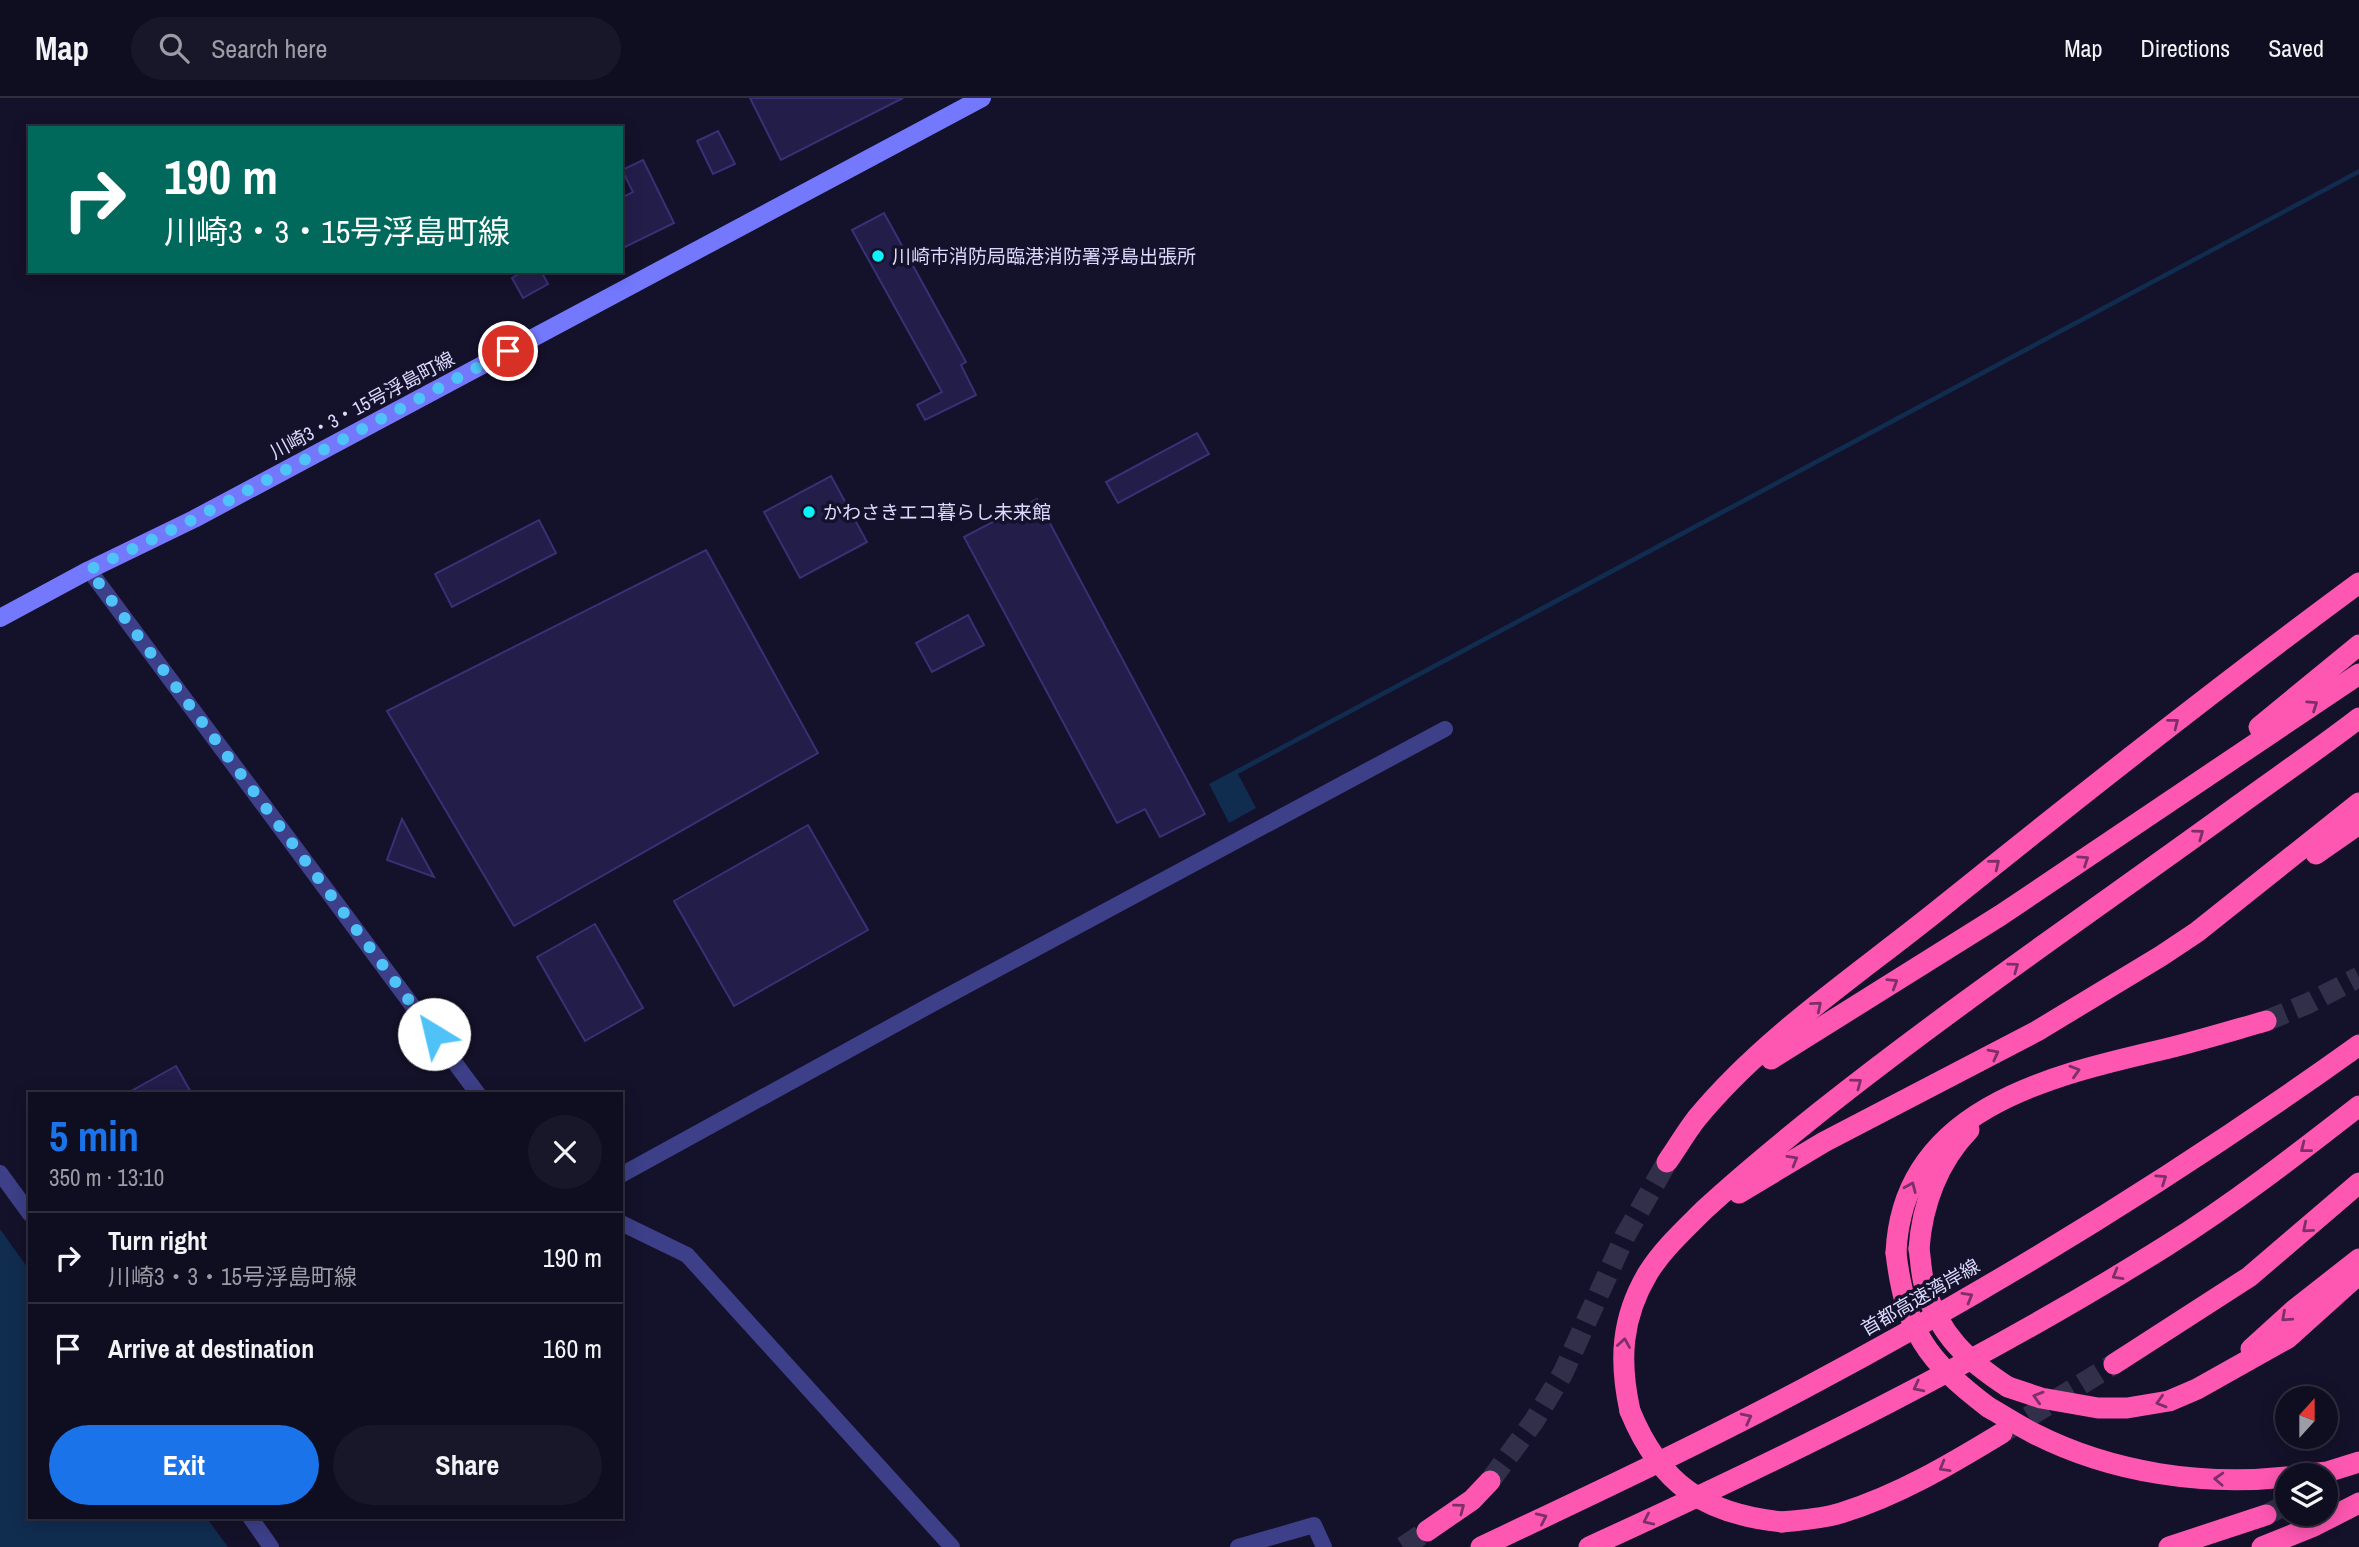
<!DOCTYPE html>
<html lang="en">
<head>
<meta charset="utf-8">
<style>
	body { margin:0; font-family:"Archivo Narrow","Noto Sans JP",sans-serif; background:#181629; color:#f1f3f6; height:100vh; display:flex; flex-direction:column; font-size:26px; white-space:nowrap }
	* { box-sizing:border-box; margin:0 }
	p { font-size:23px; color:#9b9ca5 }
	.icon { flex:none; width:38px; height:38px; fill:none; stroke:currentColor; stroke-width:2; stroke-linecap:round; stroke-linejoin:round }
	.map { position:relative; flex:1; overflow:hidden }
	.details { position:absolute; left:28px; top:994px; width:595px; height:427px; display:flex; flex-direction:column; background:#0f0d20; border-radius:0px; box-shadow:0 4px 18px #0003,0 0 0 2px #2f2d3e }
	.details>* { flex:none }
	.top-card { position:absolute; left:28px; top:28px; width:595px; height:147px; border-radius:0px; box-shadow:0 4px 18px #0003,0 0 0 2px #2f2d3e; background:#00695c; color:#fff; overflow:hidden }
	.needle { width:46px; rotate:21deg }
	.tools { position:absolute; left:2275px; top:1288px; display:grid; gap:14px }
	.tools a { display:grid; place-items:center; width:63px; height:63px; border-radius:50%; background:#0f0d20; box-shadow:0 4px 18px #0003,0 0 0 2px #2f2d3e; font-size:35px }
	.pin { position:absolute; display:grid; place-items:center; width:60px; height:60px; color:#fff; margin:-30px; border:4px solid #fff; border-radius:50%; box-shadow:0 2px 7px #0007 }
	.me { position:absolute; width:77px; margin:-38px; rotate:324deg; stroke-linejoin:round; filter:drop-shadow(0 0 5px #0008) }
	.turn { display:flex; align-items:center; gap:24px; height:147px; padding:0 21px; font-size:32px }
	.turn .icon { width:91px; height:91px; stroke-width:2.5 }
	.turn b { display:block; font-size:49px; line-height:60px }
	.round { display:grid; place-items:center; flex:none; width:74px; height:74px; border-radius:37px; background:#181629 }
	.head { display:flex; align-items:center; justify-content:space-between; height:119px; padding:0 21px }
	h1 { font-size:42px; font-weight:700; line-height:52px; color:#1a73e8 }
	.action { display:flex; gap:14px; margin-top:auto; padding:14px 21px }
	.action a { flex:1; height:80px; border-radius:42px; background:#1a73e8; color:#fff; font-size:28px; font-weight:700; line-height:80px; text-align:center }
	.action a+a { background:#181629; color:#f1f3f6 }
	ul { padding:0; list-style:none }
	li { display:flex; align-items:center; gap:21px; height:91px; padding:0 21px; border-top:2px solid #2f2d3e }
	li div { flex:1 }
	li b { display:block; font-size:26px }
	li em { font-style:normal }
	header { display:flex; align-items:center; gap:42px; box-sizing:border-box; height:98px; padding:0 35px; background:#0f0d20; border-bottom:2px solid #2f2d3e }
	header strong { font-size:33px }
	nav { display:flex; gap:38px; margin-inline-start:auto; font-size:24px }
	.search { width:490px; height:63px; background:#181629; display:flex; align-items:center; gap:18px; box-sizing:border-box; padding:0 24px; border-radius:38px; color:#9b9ca5; font-size:26px }
	.map>svg:first-child { display:block }
</style>
</head>
<body>
<header>
<strong>Map</strong>
<div class="search"><svg class="icon" aria-label="search" viewBox="0 0 24 24"><circle cx="10" cy="10" r="6"/><path d="M15 15l6 6"/></svg>Search here</div>
<nav><a>Map</a><a>Directions</a><a>Saved</a></nav>
</header>
<div class="map">
<svg width="2359" height="1449" viewBox="0 0 2359 1449">
	<rect width="100%" height="100%" fill="#14112a"/>
	<g fill="#102c4f">
		<polygon points="2359,71 2359,76 1238,676 1256,710 1229,725 1209,686"/>
		<polygon points="0,1131 30,1173 30,1419 206,1419 228,1449 0,1449"/>
	</g>
	<g fill="#231d4a" stroke="#393076" stroke-width="2">
		<polygon points="750,0 903,0 781,62"/>
		<polygon points="718,33 735,66 713,76 697,43"/>
		<polygon points="643,62 674,125 621,151 621,100 633,94 622,72"/>
		<polygon points="884,115 966,264 961,267 976,297 925,322 917,307 942,294 852,132"/>
		<polygon points="524,173 541,173 548,186 523,200 512,180"/>
		<polygon points="1197,335 1209,356 1118,405 1106,384"/>
		<polygon points="831,378 867,444 800,480 764,414"/>
		<polygon points="1037,401 1205,716 1160,739 1145,711 1117,725 964,439"/>
		<polygon points="539,422 556,455 452,509 435,476"/>
		<polygon points="706,452 818,655 514,828 387,613"/>
		<polygon points="968,517 984,547 932,574 916,545"/>
		<polygon points="402,721 434,779 387,762"/>
		<polygon points="808,727 868,832 734,908 674,803"/>
		<polygon points="595,826 643,910 585,943 537,859"/>
		<polygon points="176,968 192,996 126,996"/>
	</g>
	<g fill="none" stroke-linecap="round" stroke-linejoin="round">
		<g stroke="#322f4a" stroke-width="21" stroke-dasharray="21 10" stroke-linecap="butt">
			<polyline points="2266,923 2309,905 2359,879"/>
			<polyline points="2002,1335 2114,1266"/>
			<polyline points="1490,1383 1534,1323 1563,1275 1625,1138 1667,1064"/>
			<polyline points="2266,1417 2287,1406"/>
			<polyline points="1403,1449 1427,1433"/>
		</g>
		<g stroke="#3d3f88" stroke-width="16">
			<polyline points="89,472 478,996"/>
			<polyline points="0,1075 30,1116"/>
			<polyline points="621,1077 936,904 1445,631"/>
			<polyline points="621,1125 687,1157 952,1449"/>
			<polyline points="250,1419 271,1449"/>
			<polyline points="1238,1449 1314,1427 1324,1449"/>
		</g>
		<polyline stroke="#7378fd" stroke-width="18" points="0,520 89,472 194,421 982,0"/>
		<g stroke="#fd57b1" stroke-width="21">
			<polyline points="2259,629 2359,547"/>
			<polyline points="2316,756 2359,726"/>
			<polyline points="1771,961 2001,817 2359,576"/>
			<path d="M1667,1064c10,-14 19,-30 30,-44 66,-80 159,-142 240,-207 139,-112 278,-222 422,-328"/>
			<polyline points="1739,1095 1824,1044 2037,933 2161,858 2197,834 2359,705"/>
			<path d="M1919,1151c3,-44 19,-87 50,-119"/>
			<path d="M1896,1155c6,-146 157,-178 273,-205 32,-8 65,-18 97,-27"/>
			<polyline points="2251,1251 2294,1212 2359,1161"/>
			<polyline points="2114,1266 2249,1179 2359,1085"/>
			<polyline points="2008,1289 2041,1300 2098,1310 2127,1310 2169,1303 2197,1291 2288,1240 2359,1176"/>
			<path d="M1988,1309c16,9 31,19 47,27 77,39 168,52 252,43"/>
			<path d="M1630,1313c-11,-50 -9,-93 18,-138 15,-24 36,-43 56,-63 38,-35 77,-67 117,-99 135,-107 279,-205 418,-306 40,-29 81,-57 120,-87"/>
			<polyline points="2300,1377 2327,1374 2359,1364"/>
			<path d="M1782,1424c19,-2 40,-3 59,-9 58,-18 110,-49 161,-80"/>
			<polyline points="1427,1433 1472,1402 1490,1383"/>
			<path d="M1481,1449c108,-51 216,-102 322,-158 192,-102 379,-217 556,-344"/>
			<path d="M1589,1449c197,-90 394,-186 577,-301 67,-42 130,-91 193,-140"/>
			<polyline points="2169,1449 2266,1417"/>
			<polyline points="2262,1449 2314,1428 2359,1405"/>
		</g>
		<g stroke="#fd57b1" stroke-width="21">
			<path d="M1919,1151c2,12 2,26 6,38 14,48 43,74 83,100"/>
			<path d="M1896,1155c9,77 31,108 92,154"/>
			<path d="M1630,1313c30,73 74,103 152,111"/>
		</g>
	</g>
	<defs><path id="oneway-chevron" d="M-2-3.5L2.5 0L-2 3.5" fill="none" stroke-width="1.6" stroke-linecap="round" stroke-linejoin="round" transform="scale(1.75)"/></defs>
	<g stroke="#7d3067">
		<use href="#oneway-chevron" transform="translate(2313 607) rotate(-34)"/>
		<use href="#oneway-chevron" transform="translate(2174 625) rotate(-38)"/>
		<use href="#oneway-chevron" transform="translate(2199 736) rotate(-36)"/>
		<use href="#oneway-chevron" transform="translate(2084 762) rotate(-34)"/>
		<use href="#oneway-chevron" transform="translate(1995 766) rotate(-39)"/>
		<use href="#oneway-chevron" transform="translate(2014 869) rotate(-36)"/>
		<use href="#oneway-chevron" transform="translate(1893 885) rotate(-32)"/>
		<use href="#oneway-chevron" transform="translate(1817 908) rotate(-40)"/>
		<use href="#oneway-chevron" transform="translate(1994 956) rotate(-28)"/>
		<use href="#oneway-chevron" transform="translate(2075 973) rotate(-17)"/>
		<use href="#oneway-chevron" transform="translate(1857 985) rotate(-37)"/>
		<use href="#oneway-chevron" transform="translate(2305 1050) rotate(142)"/>
		<use href="#oneway-chevron" transform="translate(1793 1062) rotate(-30)"/>
		<use href="#oneway-chevron" transform="translate(2162 1081) rotate(-34)"/>
		<use href="#oneway-chevron" transform="translate(1911 1089) rotate(-67)"/>
		<use href="#oneway-chevron" transform="translate(2307 1130) rotate(140)"/>
		<use href="#oneway-chevron" transform="translate(2117 1177) rotate(150)"/>
		<use href="#oneway-chevron" transform="translate(1968 1199) rotate(-30)"/>
		<use href="#oneway-chevron" transform="translate(2286 1219) rotate(138)"/>
		<use href="#oneway-chevron" transform="translate(1624 1245) rotate(-81)"/>
		<use href="#oneway-chevron" transform="translate(1918 1289) rotate(153)"/>
		<use href="#oneway-chevron" transform="translate(2038 1299) rotate(-164)"/>
		<use href="#oneway-chevron" transform="translate(2161 1304) rotate(164)"/>
		<use href="#oneway-chevron" transform="translate(1747 1320) rotate(-27)"/>
		<use href="#oneway-chevron" transform="translate(1944 1369) rotate(150)"/>
		<use href="#oneway-chevron" transform="translate(2219 1381) rotate(-177)"/>
		<use href="#oneway-chevron" transform="translate(1460 1410) rotate(-37)"/>
		<use href="#oneway-chevron" transform="translate(1542 1420) rotate(-25)"/>
		<use href="#oneway-chevron" transform="translate(1648 1422) rotate(155)"/>
	</g>
	<g fill="none" stroke-linecap="round" stroke-linejoin="round">
		<polyline stroke="#4fc3f7" stroke-width="12" stroke-dasharray="0 21.6" points="434,936 89,472 194,421 508,253"/>
	</g>
	<g fill="#09f3fb" stroke="#14112a" stroke-width="2.5">
		<circle cx="878" cy="158" r="7"/>
		<circle cx="809" cy="414" r="7"/>
	</g>
	<g text-anchor="middle" stroke-width="7" stroke-linejoin="round" paint-order="stroke">
		<g font-size="19" fill="#dcdafe" stroke="#14112a" text-anchor="start">
			<text x="892" y="165">川崎市消防局臨港消防署浮島出張所</text>
			<text x="823" y="421">かわさきエコ暮らし未来館</text>
		</g>
		<g font-size="19" fill="#dcdafe" stroke="#14112a">
			<text transform="translate(362 307) rotate(-28)" y="7">川崎3・3・15号浮島町線</text>
			<text transform="translate(1920 1199) rotate(-30)" y="7">首都高速湾岸線</text>
		</g>
	</g>
</svg>
<div class="tools">
<a><svg class="needle" viewBox="-14 -14 28 28"><path d="M0-13l5 13h-10z" fill="#e53935"/><path d="M0 13l5-13h-10z" fill="#9b9ca5"/></svg></a>
<a><svg class="icon" aria-label="layers" viewBox="0 0 24 24"><path d="M12 4l9 5-9 5-9-5zM3 14l9 5 9-5"/></svg></a>
</div>
<div class="pin" style="left:508px;top:253px;background:#d93025"><svg class="icon" aria-label="arrive" viewBox="0 0 24 24"><path d="M6 21V4h12l-3 4 3 4H6"/></svg></div>
<svg class="me" style="left:434px;top:936px" viewBox="-20 -20 40 40"><circle r="19" fill="#fff"/><path d="M0-13L10 11 0 6-10 11z" fill="#4fc3f7"/></svg>
<div class="top-card">
<div class="turn"><svg class="icon" aria-label="right" viewBox="0 0 24 24"><path d="M7 20v-9h11M14 6l5 5-5 5"/></svg><div><b>190 m</b>川崎3・3・15号浮島町線</div></div>
</div>
<section class="details">
<div class="head"><div><h1>5 min</h1><p>350 m · 13:10</p></div><a class="round"><svg class="icon" aria-label="close" viewBox="0 0 24 24"><path d="M6 6l12 12M18 6L6 18"/></svg></a></div>
<ul>
<li><svg class="icon" aria-label="right" viewBox="0 0 24 24"><path d="M7 20v-9h11M14 6l5 5-5 5"/></svg><div><b>Turn right</b><p>川崎3・3・15号浮島町線</p></div><em>190 m</em></li>
<li><svg class="icon" aria-label="arrive" viewBox="0 0 24 24"><path d="M6 21V4h12l-3 4 3 4H6"/></svg><div><b>Arrive at destination</b></div><em>160 m</em></li>
</ul>
<div class="action"><a>Exit</a><a>Share</a></div>
</section>
</div>
</body>
</html>
